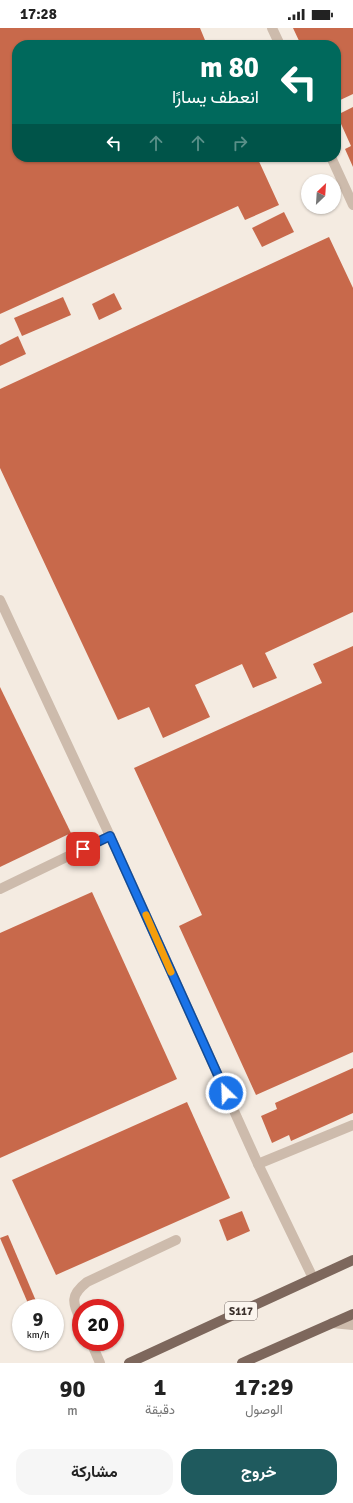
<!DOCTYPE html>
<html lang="ar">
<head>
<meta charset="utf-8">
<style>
	body { margin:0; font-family:Signika,Vazirmatn,sans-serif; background:#f6f6f6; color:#222; direction:rtl; height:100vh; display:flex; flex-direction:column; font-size:15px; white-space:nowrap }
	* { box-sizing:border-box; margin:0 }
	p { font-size:13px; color:#767676 }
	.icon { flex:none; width:22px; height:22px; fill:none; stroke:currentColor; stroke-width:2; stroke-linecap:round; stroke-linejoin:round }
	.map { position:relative; height:1335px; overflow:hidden; direction:ltr }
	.sheet { display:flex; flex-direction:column; background:#fff; flex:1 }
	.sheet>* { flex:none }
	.banner { position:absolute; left:12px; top:12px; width:329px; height:122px; border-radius:16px; box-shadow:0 1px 3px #0004; direction:rtl; background:#00695c; color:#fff; overflow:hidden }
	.needle { width:26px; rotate:25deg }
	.fabs { position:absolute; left:301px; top:146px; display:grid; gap:8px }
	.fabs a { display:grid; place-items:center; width:40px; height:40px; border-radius:50%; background:#fff; box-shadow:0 1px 3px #0004; font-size:20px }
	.speed { position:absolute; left:12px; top:1271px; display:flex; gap:8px; font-size:20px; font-weight:700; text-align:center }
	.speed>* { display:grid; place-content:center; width:52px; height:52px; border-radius:50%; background:#fff; box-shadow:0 1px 3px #0004; line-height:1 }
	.speed small { font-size:10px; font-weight:400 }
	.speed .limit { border:6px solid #d22; background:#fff; color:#111 }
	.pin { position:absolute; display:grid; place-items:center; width:34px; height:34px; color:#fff; margin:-17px; border-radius:8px; box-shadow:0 2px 6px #0006 }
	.me { position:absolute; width:44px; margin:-22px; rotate:336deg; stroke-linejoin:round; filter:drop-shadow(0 0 3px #0008) }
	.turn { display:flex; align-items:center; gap:14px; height:84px; padding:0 16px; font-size:18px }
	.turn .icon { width:52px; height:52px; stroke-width:2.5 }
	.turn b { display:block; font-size:28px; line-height:34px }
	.lanes { display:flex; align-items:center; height:38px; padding:0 16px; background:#0003; justify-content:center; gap:20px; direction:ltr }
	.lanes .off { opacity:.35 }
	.eta { display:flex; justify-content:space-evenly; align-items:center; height:68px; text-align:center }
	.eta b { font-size:24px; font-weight:700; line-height:28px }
	.primary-button { display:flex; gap:8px; margin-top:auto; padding:8px 16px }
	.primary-button a { flex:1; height:46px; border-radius:16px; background:#1f5a5e; color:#fff; font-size:16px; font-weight:700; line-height:46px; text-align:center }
	.primary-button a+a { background:#f6f6f6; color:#222 }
	.status { display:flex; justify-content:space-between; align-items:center; height:28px; padding:0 20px; background:#fff; direction:ltr }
	.status svg { height:11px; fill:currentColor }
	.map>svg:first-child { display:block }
</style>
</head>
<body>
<div class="status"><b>17:28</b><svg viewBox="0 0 49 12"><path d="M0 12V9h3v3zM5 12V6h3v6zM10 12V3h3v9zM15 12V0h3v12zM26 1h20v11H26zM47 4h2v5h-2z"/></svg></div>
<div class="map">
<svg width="353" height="1335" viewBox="0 0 353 1335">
	<rect width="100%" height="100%" fill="#f4ebe1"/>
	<g fill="#c8694b">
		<polygon points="0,0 200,0 207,17 17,17 17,129 257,129 279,177 245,192 238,178 0,286"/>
		<polygon points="293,0 353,0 353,66 336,74 336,17 301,17"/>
		<polygon points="353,79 353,139 345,121 351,118 337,87"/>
		<polygon points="284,184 294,204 262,219 252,200"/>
		<polygon points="329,209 353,260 353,584 265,625 277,650 253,660 242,636 195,657 210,689 163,710 149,679 118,692 58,564 0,440 0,361"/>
		<polygon points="114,265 122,281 99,292 92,276"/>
		<polygon points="63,269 71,287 22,308 14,290"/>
		<polygon points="18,308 26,326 0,338 0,317"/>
		<polygon points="353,618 353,1024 256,1067 179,898 202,887 134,740 322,655 313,636"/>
		<polygon points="0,659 71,805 0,839"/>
		<polygon points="92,864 177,1051 0,1130 0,905"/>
		<polygon points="353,1040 353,1085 291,1113 289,1107 272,1115 261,1088 277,1081 275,1075"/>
		<polygon points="187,1074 230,1170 56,1247 12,1152"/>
		<polygon points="242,1183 250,1203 227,1213 219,1192"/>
		<polygon points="8,1207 39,1280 30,1280 0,1210"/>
	</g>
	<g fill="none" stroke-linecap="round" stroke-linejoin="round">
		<g stroke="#cdbbac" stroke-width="10">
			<polyline points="272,0 280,17"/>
			<polyline points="331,129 353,177"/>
			<polyline points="0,572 110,808 258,1136 313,1250"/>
			<polyline points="0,861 110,808"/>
			<polyline points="258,1136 353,1097"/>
			<path d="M81,1293c-8,-18 -12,-25 6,-39l89,-42"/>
			<polyline points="332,1295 353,1297"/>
			<polyline points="91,1314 100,1335"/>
		</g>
		<g stroke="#7d675c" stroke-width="10">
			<polyline points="129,1335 353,1232"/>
			<polyline points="242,1335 353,1286"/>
		</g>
	</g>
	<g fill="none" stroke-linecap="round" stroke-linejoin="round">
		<defs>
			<polyline id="route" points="83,821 110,808 226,1065"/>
		</defs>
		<use href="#route" stroke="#114b97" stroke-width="10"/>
		<use href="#route" stroke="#1a73e8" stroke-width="7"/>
		<polyline stroke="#f59e0b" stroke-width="7" points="146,887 171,944"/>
	</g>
	<g text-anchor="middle" stroke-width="4" stroke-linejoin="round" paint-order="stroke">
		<rect fill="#fbf5ee" stroke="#756b66" stroke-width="1" x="225" y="1274" width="32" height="18" rx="3"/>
		<g font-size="11" font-weight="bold" fill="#3b302b">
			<text x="241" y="1287">S117</text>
		</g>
	</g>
</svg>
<div class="fabs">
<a><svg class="needle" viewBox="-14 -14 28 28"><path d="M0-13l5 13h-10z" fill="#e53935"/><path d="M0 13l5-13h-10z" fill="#767676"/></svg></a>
</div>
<div class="speed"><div>9<small>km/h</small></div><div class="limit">20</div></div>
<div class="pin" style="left:83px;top:821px;background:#d93025"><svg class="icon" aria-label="arrive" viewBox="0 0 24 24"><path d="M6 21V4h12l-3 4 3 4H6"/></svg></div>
<svg class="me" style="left:226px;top:1065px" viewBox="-20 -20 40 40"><circle r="17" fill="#1a73e8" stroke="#fff" stroke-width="3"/><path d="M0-11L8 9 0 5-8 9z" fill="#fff"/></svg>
<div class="banner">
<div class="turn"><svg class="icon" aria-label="left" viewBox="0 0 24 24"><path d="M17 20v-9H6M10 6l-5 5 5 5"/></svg><div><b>80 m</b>انعطف يسارًا</div></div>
<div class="lanes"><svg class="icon" aria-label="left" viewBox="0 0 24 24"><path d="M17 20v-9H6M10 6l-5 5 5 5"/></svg><svg class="icon off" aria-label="ahead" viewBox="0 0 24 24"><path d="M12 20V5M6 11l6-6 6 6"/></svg><svg class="icon off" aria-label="ahead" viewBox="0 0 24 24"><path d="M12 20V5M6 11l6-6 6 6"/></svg><svg class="icon off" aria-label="right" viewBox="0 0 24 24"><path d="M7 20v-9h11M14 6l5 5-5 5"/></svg></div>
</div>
</div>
<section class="sheet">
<div class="eta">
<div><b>17:29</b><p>الوصول</p></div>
<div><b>1</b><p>دقيقة</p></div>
<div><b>90</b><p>m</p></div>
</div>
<div class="primary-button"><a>خروج</a><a>مشاركة</a></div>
</section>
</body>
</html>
